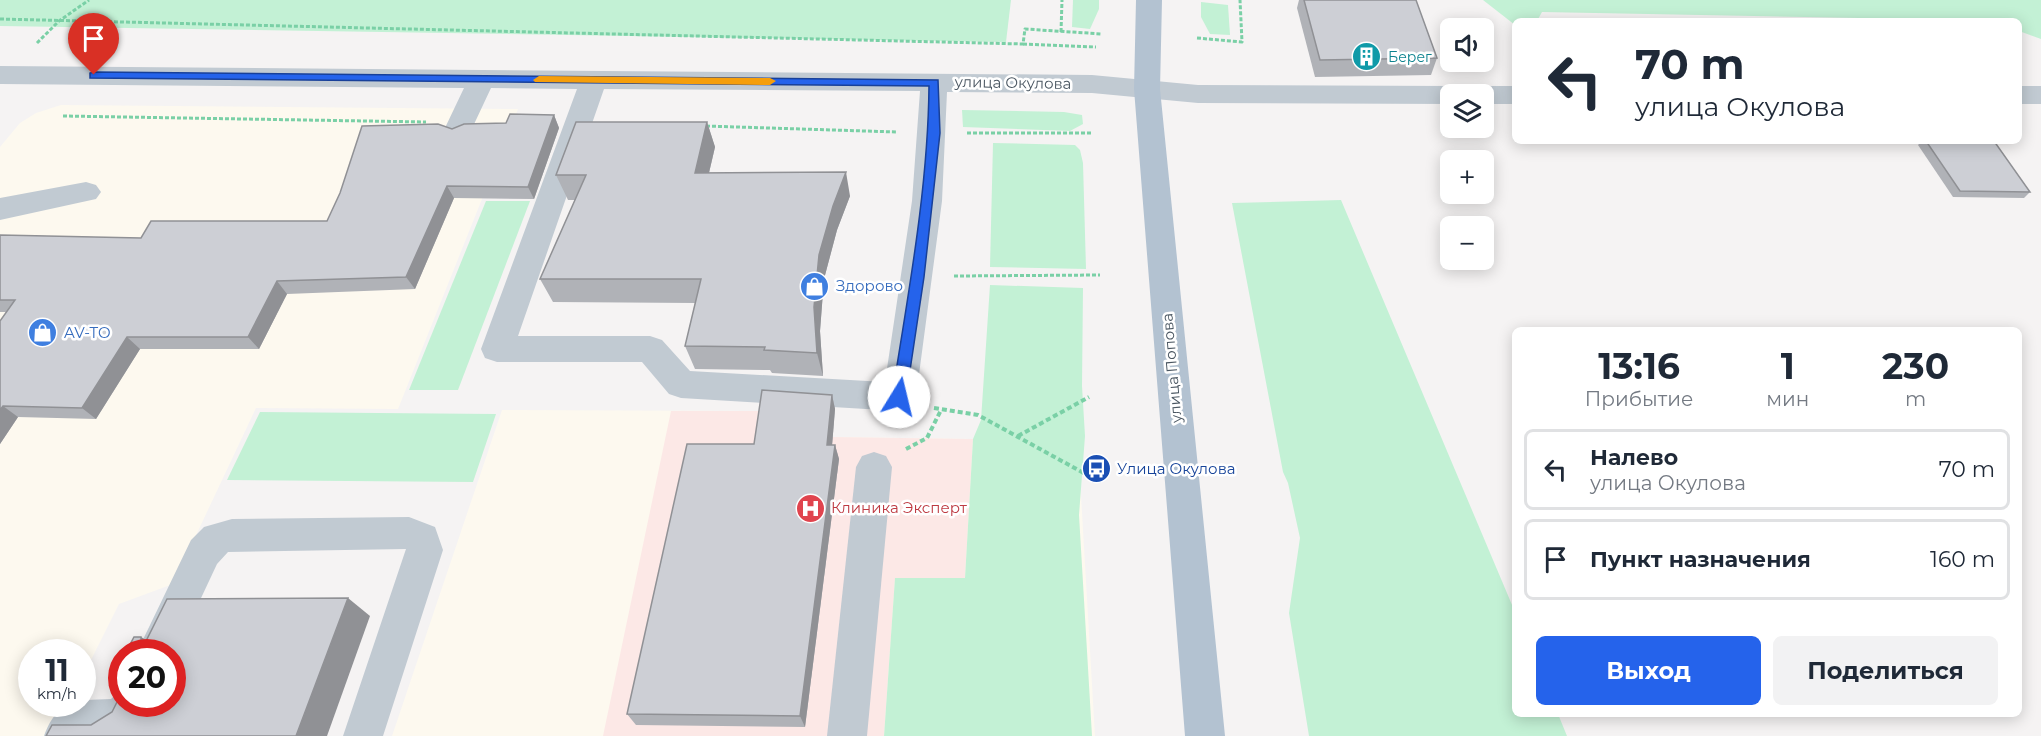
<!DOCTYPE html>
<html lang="ru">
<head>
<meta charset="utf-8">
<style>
	body { margin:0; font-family:Montserrat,sans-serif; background:#f2f2f3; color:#1f2937; height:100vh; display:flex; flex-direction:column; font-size:22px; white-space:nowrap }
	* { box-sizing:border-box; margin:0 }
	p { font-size:20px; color:#747a83 }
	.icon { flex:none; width:33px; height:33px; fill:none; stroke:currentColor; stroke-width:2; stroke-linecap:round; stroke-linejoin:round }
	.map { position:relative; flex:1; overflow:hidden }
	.sheet { position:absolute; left:1512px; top:327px; width:510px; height:390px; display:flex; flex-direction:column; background:#fff; border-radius:9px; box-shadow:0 3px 15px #0003 }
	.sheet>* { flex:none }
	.top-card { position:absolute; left:1512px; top:18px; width:510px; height:126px; border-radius:9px; box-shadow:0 3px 15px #0003; background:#fff; color:#1f2937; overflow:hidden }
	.tools { position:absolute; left:1440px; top:18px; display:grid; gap:12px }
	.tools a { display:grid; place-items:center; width:54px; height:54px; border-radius:9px; background:#fff; box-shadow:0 3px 15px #0003; font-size:30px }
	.speed { position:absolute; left:18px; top:639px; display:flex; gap:12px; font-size:30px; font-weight:700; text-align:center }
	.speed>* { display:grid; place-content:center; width:78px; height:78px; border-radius:50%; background:#fff; box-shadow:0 3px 15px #0003; line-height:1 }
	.speed small { font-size:15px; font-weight:400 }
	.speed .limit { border:9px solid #d22; background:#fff; color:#111 }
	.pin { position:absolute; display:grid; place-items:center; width:51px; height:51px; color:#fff; margin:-62px -26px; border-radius:50% 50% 50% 0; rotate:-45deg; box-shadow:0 0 6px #0007 }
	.pin .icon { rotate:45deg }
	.me { position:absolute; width:66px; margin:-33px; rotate:9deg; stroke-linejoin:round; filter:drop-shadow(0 0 4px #0008) }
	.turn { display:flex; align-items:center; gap:21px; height:126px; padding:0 24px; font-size:27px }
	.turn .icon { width:78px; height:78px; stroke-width:2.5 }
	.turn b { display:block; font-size:42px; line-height:51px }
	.eta { display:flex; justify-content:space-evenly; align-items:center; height:102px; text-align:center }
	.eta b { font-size:36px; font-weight:700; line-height:42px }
	.button { display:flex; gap:12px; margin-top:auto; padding:12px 24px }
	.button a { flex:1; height:69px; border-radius:9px; background:#2563eb; color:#fff; font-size:24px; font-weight:700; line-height:69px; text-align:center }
	.button a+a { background:#f2f2f3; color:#1f2937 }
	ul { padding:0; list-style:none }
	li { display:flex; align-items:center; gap:18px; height:81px; margin:0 12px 9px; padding:0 12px; border:3px solid #e0e1e3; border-radius:9px }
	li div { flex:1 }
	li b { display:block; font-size:22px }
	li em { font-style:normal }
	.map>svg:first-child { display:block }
</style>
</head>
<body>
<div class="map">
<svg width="2041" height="736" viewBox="0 0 2041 736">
	<rect width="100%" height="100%" fill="#f5f3f3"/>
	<g fill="#fdf9ef">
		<polygon points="61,105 518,109 398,409 256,408 173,584 119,604 83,676 82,652 32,652 32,704 68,704 52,736 0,736 0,147 20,123 36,113"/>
		<polygon points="502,410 758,411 756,436 973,439 1078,444 1095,736 392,736"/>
	</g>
	<polygon fill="#fce8e6" points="671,411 758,411 756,436 973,439 965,578 895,579 884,736 603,736"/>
	<g fill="#c3f1d5">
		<polygon points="0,0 1011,0 1006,42 0,26"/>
		<polygon points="1073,0 1099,0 1099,9 1090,29 1072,27"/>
		<polygon points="1483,0 2041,0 2041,39 2019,31 2019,21 1542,12 1537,21 1515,21 1515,25"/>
		<polygon points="1201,2 1228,5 1230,35 1210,34 1201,17"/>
		<polygon points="962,110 1064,112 1082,115 1083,124 1070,131 963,127"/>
		<polygon points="993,143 1075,145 1080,150 1083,163 1086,269 990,267"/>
		<polygon points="1341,200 1515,612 1515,714 1558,714 1567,736 1309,736 1289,613 1300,538 1288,483 1283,472 1232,203"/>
		<polygon points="486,201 530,201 458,390 409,390"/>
		<polygon points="990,285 1083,288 1082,386 1085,436 1079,515 1092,736 884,736 895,578 965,578 973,439 981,420"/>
		<polygon points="260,412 496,414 473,482 227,480"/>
	</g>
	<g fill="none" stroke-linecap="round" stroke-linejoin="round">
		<g stroke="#7ad0a6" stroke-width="3" stroke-dasharray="4 2" stroke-linecap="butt">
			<polyline points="0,19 1023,44 1025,29 1102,34"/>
			<polyline points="1061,32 1062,0"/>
			<polyline points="1197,38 1242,42 1240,0"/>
			<polyline points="37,43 59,21 89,0"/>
			<polyline points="1023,44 1096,47"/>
			<polyline points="63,116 426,122"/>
			<polyline points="706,126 897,132"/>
			<polyline points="967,133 1093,133"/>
			<polyline points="954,276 1100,275"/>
		</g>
		<g stroke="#7ad0a6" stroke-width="4" stroke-dasharray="5 3" stroke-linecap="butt">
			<polyline points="934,408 978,415 1091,477"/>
			<polyline points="1018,436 1089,397"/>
			<polyline points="906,449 927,438 941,410"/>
		</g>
		<g fill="#c1cad2" fill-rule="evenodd">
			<path d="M0,66l1092,9 106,10 252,1 10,3 3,5h-13v10l-252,-1 -106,-10 -145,-1 -5,109 -26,196 -5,10 -12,4 -218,-13 -12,-4 -27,-32h-145l-12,-4 -4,-9 96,-260 -86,-1 -23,49 -10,3 -10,-3 -4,-7 20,-42 -464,-4zM604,89l316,2 -8,110 -27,181 -195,-11 -28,-31 -12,-4h-132z"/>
			<polygon points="1484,86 1515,86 1515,104 1484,104 1484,94 1471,94 1474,89"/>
			<rect x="2019" y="86" width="22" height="18"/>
			<polygon points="86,182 96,185 101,192 96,199 0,220 0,198"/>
			<polygon points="874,452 886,456 892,467 867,736 827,736 856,467 862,456"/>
			<polygon points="409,517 435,527 443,550 383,736 343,736 406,549 228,552 217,564 172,660 172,652 137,652 191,540 204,527 232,519"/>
			<path d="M122,688v16h30l-11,23 -17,9h-80c7,-19 16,-32 38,-32l3,-4 26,-1z"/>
		</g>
		<polygon fill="#b3c2d1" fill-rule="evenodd" points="1136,0 1162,0 1160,89 1225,736 1185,736 1134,89"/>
	</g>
	<g fill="#b0b2b7">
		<polygon points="1299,0 1416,0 1437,58 1431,75 1315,77 1297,8"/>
		<polygon points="554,115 559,128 534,199 454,198 415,289 287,294 259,349 140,349 96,419 18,417 0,444 0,321 6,312 0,312 0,235 141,238 327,221 452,129 506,123"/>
		<polygon points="707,122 715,147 709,173 850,196 837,230 824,279 820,331 823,376 772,373 770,370 695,369 685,346 695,303 553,302 540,279 575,200 568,200 556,175"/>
		<polygon points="1922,141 1994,141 2030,192 2024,198 1953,197 1918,145"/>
		<polygon points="832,395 835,409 832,445 835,445 839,459 805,727 636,725 627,714 754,444"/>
		<polygon points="122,663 122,691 110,685"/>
	</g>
	<g fill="#909195">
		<polygon points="554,115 559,128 534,199 528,187"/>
		<polygon points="707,122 715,147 703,198 695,173"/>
		<polygon points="846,172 850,196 837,230 824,279 820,331 823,376 817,353 814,307 819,255 833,206"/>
		<polygon points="447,186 454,198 415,289 406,277"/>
		<polygon points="277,281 287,294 259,349 248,337"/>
		<polygon points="127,337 140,349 96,419 82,408"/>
		<polygon points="832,395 835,409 831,459 827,445"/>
		<polygon points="3,406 18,417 0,444 0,410"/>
		<polygon points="835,445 839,459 805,727 800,716"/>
		<polygon points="348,598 370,616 327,736 296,736"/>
		<polygon points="141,637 167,652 141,644"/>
	</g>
	<g fill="#cdcfd5" stroke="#909195" stroke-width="1.5">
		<polygon points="1304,0 1416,0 1437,58 1320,60"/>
		<polygon points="510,114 554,115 528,187 447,186 406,277 277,281 248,337 127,337 82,408 3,406 0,410 0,321 15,300 0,300 0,235 141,238 151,221 327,221 340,193 362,126 438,124 452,129 464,124 506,123"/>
		<polygon points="576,122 707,122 695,173 846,172 833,206 819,255 814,307 817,353 764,350 765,347 685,346 701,279 540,279 586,175 556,175"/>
		<polygon points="1926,141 1994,141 2030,192 1960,191"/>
		<polygon points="762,390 832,395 827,445 835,445 800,716 627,714 687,444 754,444"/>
		<polygon points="348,598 296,736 46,736 52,725 91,725 112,712 122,692 122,704 172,704 172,652 126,652 134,637 141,637 141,644 145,643 167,599"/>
		<polygon points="122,663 122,687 110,685"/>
	</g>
	<path fill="#2563eb" stroke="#184099" stroke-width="1.5" d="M94,72l844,8 2,53 -16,144 -18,120 -2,4h-10l-2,-4c16,-103 36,-207 37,-311l-839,-8v-5z"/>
	<polygon fill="#f59e0b" points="539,76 770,78 776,81 770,85 535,82 533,80"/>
	<defs>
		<symbol id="building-disc" viewBox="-11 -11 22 22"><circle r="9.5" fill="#0f9aa8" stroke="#fff"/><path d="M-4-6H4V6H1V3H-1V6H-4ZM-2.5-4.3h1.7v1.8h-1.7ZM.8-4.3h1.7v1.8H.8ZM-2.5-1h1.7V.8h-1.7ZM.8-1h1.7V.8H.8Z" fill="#fff"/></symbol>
		<symbol id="shop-disc" viewBox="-11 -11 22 22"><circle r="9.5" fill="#3f7fe0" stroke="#fff"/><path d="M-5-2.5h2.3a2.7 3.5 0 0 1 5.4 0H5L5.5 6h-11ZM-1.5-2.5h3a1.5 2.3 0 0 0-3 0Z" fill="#fff"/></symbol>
		<symbol id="bus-disc" viewBox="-11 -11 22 22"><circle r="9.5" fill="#1a4fb4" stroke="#fff"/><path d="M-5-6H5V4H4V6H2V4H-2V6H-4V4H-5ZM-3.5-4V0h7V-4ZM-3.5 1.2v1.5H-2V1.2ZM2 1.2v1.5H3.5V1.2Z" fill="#fff"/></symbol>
		<symbol id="hospital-disc" viewBox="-11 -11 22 22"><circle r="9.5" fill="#e0444e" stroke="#fff"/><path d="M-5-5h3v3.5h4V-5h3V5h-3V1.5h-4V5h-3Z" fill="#fff"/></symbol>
	</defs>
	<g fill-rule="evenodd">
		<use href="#building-disc" x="1350" y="40" width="33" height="33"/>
		<use href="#shop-disc" x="798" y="270" width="33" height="33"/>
		<use href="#shop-disc" x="26" y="316" width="33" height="33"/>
		<use href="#bus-disc" x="1080" y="452" width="33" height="33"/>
		<use href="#hospital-disc" x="794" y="492" width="33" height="33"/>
	</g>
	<g text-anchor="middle" stroke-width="5" stroke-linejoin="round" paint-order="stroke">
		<g font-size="14" fill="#0d838f" stroke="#fff" text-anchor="start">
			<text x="1388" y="62">Берег</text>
		</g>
		<g font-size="15" fill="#4a5661" stroke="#fff">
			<text transform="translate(1013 83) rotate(1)" y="5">улица Окулова</text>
			<text transform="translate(1172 368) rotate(-95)" y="5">улица Попова</text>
		</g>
		<g font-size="15" fill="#366cbe" stroke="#fff" text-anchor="start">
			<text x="836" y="291">Здорово</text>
			<text x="64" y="338">AV-TO</text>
		</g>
		<g font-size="15" fill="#164399" stroke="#fff" text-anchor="start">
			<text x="1117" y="474">Улица Окулова</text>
		</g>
		<g font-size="15" fill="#be3a42" stroke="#fff" text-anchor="start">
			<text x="831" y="513">Клиника Эксперт</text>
		</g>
	</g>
</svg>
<div class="tools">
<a><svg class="icon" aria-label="sound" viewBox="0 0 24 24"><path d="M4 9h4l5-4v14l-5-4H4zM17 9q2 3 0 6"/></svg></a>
<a><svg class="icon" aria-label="layers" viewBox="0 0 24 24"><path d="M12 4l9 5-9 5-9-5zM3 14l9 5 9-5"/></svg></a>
<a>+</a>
<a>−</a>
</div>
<div class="speed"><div>11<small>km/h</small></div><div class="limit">20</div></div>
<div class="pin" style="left:94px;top:75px;background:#d93025"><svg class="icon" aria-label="arrive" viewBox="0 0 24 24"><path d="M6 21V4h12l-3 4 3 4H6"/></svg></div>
<svg class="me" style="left:899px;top:397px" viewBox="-20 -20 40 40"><circle r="19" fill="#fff"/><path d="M0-13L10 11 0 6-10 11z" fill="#2563eb"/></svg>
<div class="top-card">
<div class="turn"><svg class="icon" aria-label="left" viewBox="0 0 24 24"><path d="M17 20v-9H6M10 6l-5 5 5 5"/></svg><div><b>70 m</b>улица Окулова</div></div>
</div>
<section class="sheet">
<div class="eta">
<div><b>13:16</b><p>Прибытие</p></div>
<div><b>1</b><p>мин</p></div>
<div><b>230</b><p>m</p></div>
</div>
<ul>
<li><svg class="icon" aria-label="left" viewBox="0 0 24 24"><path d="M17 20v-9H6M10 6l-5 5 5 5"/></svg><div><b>Налево</b><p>улица Окулова</p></div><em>70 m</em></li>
<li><svg class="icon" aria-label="arrive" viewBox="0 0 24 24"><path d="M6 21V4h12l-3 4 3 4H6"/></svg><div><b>Пункт назначения</b></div><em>160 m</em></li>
</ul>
<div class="button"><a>Выход</a><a>Поделиться</a></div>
</section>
</div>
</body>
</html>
